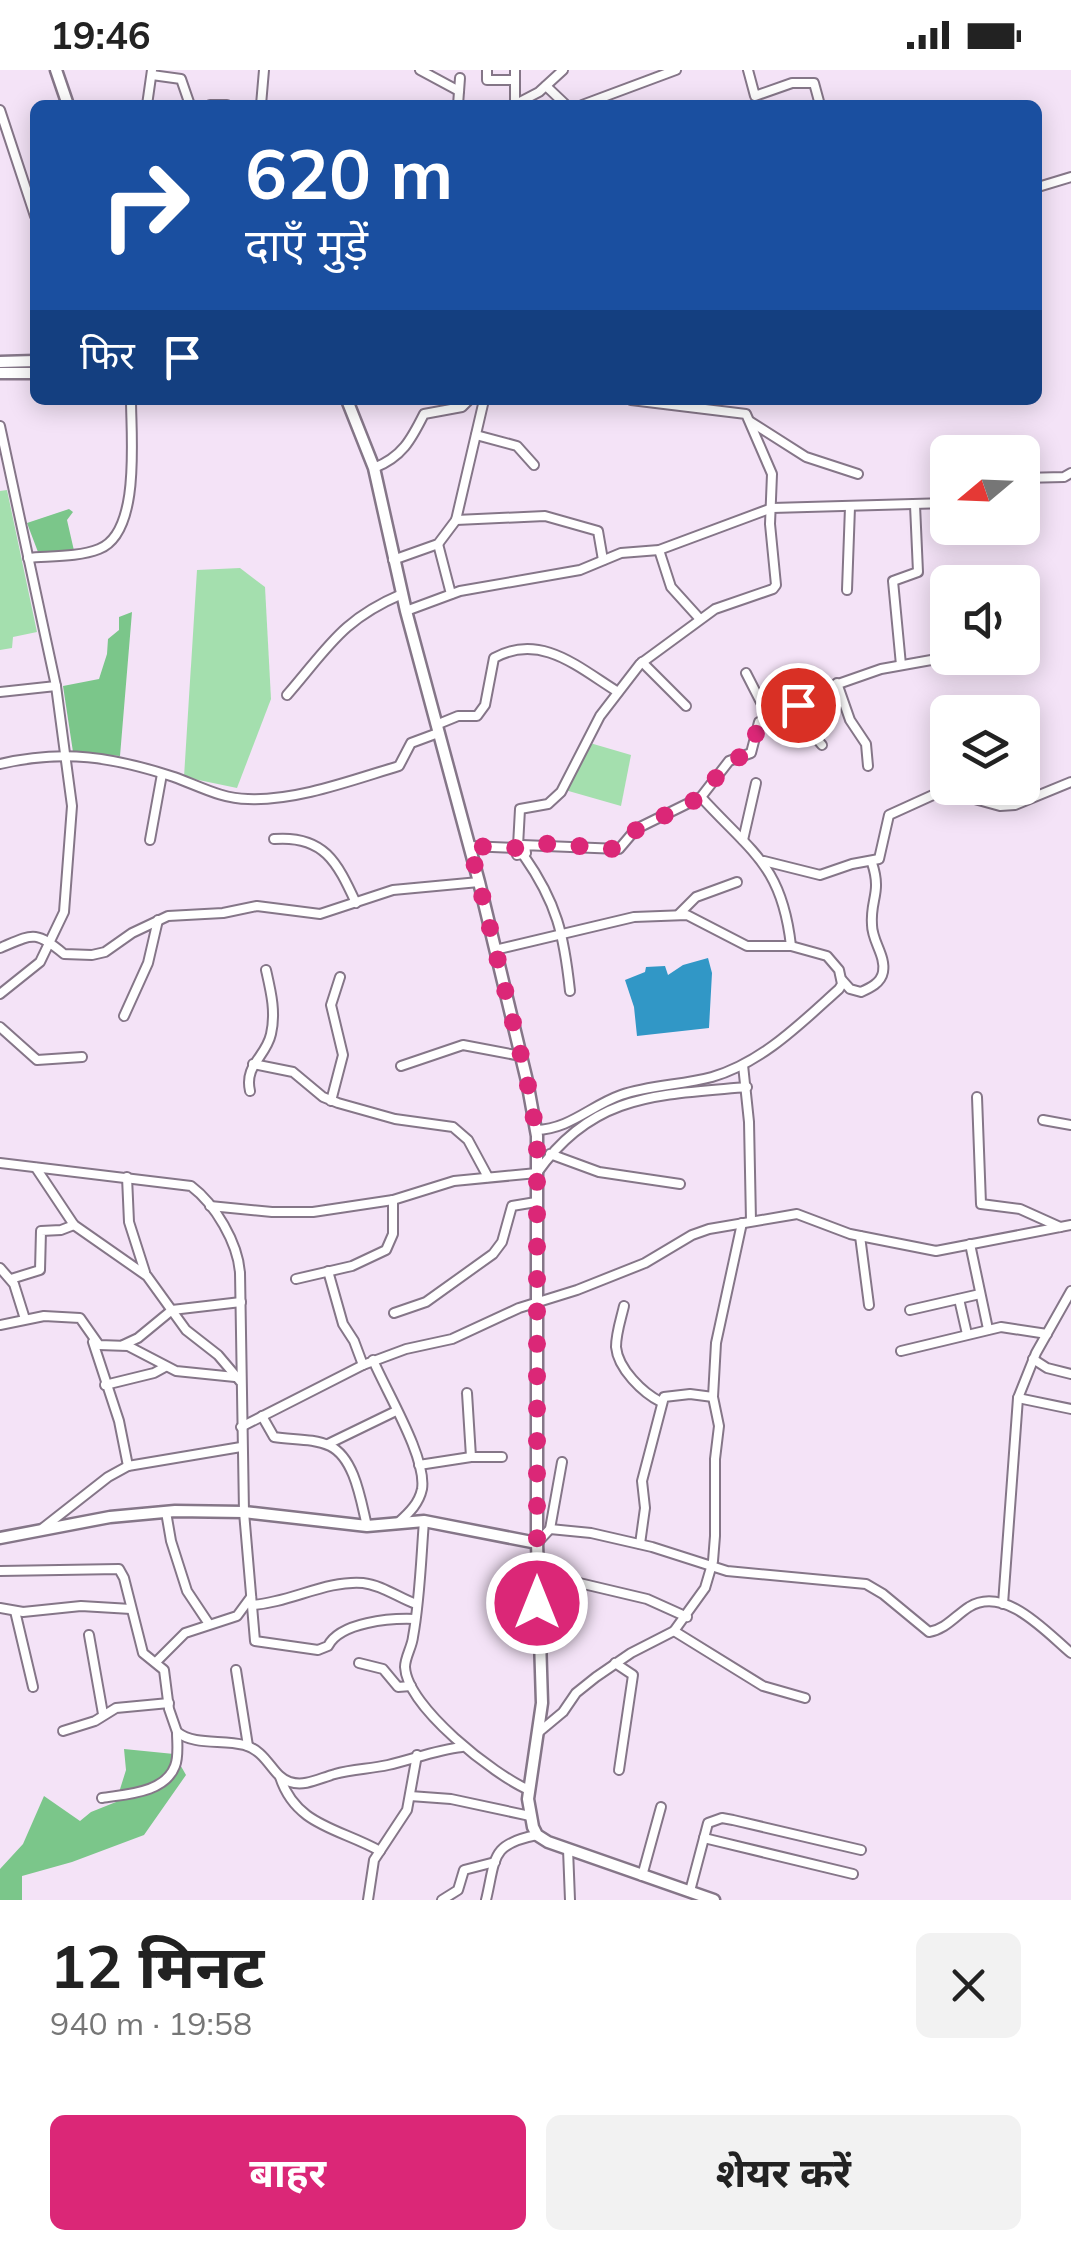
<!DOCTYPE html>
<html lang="hi">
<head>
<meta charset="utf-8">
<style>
	body { margin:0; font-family:Mulish,"Noto Sans Devanagari",sans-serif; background:#f2f2f2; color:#222; height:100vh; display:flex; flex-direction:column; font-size:38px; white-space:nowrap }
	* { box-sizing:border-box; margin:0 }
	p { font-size:32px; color:#767676 }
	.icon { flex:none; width:55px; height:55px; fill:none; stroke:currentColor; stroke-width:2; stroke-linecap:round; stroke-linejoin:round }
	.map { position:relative; height:1830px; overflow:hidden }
	.side { display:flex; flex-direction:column; background:#fff; flex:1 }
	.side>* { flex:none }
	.top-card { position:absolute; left:30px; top:30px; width:1012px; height:305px; border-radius:15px; box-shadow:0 5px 25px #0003; background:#1a4fa0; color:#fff; overflow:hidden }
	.needle { width:65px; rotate:251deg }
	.controls { position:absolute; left:930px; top:365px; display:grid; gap:20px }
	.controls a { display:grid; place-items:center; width:110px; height:110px; border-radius:15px; background:#fff; box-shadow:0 5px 25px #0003; font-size:50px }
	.pin { position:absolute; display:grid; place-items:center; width:85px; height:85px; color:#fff; margin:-42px; border:5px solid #fff; border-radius:50%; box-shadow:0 2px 10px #0007 }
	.me { position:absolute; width:110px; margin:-55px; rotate:0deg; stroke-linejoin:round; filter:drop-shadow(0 0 8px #0008) }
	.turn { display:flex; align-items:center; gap:35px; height:210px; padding:0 50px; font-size:45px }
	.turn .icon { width:130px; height:130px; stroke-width:2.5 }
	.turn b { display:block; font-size:70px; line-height:85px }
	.then { display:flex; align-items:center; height:95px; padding:0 50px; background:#0003; gap:20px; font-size:38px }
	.round { display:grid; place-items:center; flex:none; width:105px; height:105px; border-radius:15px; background:#f2f2f2 }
	.overview { display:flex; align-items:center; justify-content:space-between; height:170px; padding:0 50px }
	h1 { font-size:60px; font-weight:700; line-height:75px }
	.primary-button { display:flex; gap:20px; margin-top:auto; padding:20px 50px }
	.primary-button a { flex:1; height:115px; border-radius:15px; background:#db2777; color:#fff; font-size:40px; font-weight:700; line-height:115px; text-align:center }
	.primary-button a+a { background:#f2f2f2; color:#222 }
	.status { display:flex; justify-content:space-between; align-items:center; height:70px; padding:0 50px; background:#fff; direction:ltr }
	.status svg { height:28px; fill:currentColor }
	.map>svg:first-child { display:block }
</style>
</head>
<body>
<div class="status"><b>19:46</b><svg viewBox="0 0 49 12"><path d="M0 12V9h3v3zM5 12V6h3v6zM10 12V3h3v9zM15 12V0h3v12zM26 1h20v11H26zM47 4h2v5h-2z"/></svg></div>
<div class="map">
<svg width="1071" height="1830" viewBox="0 0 1071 1830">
	<rect width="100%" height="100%" fill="#f4e3f7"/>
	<g fill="#a4dfae">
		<polygon points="7,420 37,562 13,567 12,578 0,580 0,421"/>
		<polygon points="240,498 265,517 271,629 237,718 184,707 197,500"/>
		<polygon points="590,673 631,685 621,736 565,720"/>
	</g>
	<g fill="#7bc68a">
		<polygon points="69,439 73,442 67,450 75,485 41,490 27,453"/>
		<polygon points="132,542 120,686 73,682 63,616 99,609 107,584 108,569 119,560 119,547"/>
		<polygon points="124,1679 174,1684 186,1705 144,1765 72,1792 22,1806 22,1830 0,1830 0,1799 23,1774 44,1726 80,1751 91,1742 116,1732 126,1700"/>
	</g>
	<polygon fill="#3197c6" points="708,888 712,903 709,958 637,966 634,937 625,910 645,902 646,897 665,896 668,905 683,895"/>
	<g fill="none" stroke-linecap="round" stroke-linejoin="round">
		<defs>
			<g id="minor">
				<polyline points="420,0 459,21"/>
				<polyline points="487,0 487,10 515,10"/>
				<polyline points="748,0 755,26 792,13 814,13 820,35"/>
				<polyline points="152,5 181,9 190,35"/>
				<polyline points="546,16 566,35"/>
				<polyline points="147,35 152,0"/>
				<polyline points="210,35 227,35"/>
				<polyline points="261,35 264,0"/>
				<polyline points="458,35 460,8"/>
				<polyline points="514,35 539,22 563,0"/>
				<polyline points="515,35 515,0"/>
				<polyline points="582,35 676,0"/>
				<polyline points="0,40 35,146"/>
				<polyline points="1038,117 1071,107"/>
				<polyline points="751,352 806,387 858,404"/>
				<polyline points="0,356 56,616 72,736 64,842 40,892 0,924"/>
				<polyline points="476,365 517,376 534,395"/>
				<path d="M374,398c28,-11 37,-28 50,-54l38,-7 7,-7"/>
				<polyline points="1022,408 1064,407 1071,403"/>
				<polyline points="456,450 545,446 598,461 603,490"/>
				<polyline points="438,474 451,524"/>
				<polyline points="659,480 671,517 699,548"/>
				<path d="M28,488c23,-2 51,-1 71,-9 42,-16 32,-113 32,-149"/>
				<polyline points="393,490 438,474 456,450 484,330"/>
				<polyline points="847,520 850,437"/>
				<polyline points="406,541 460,521 580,500 621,483 659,480 772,438 948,433"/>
				<polyline points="1022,580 1030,580"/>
				<polyline points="642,592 686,636"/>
				<polyline points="901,595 893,511 918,502 915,435"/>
				<polyline points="746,603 768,646"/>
				<polyline points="837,613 850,650 866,674 868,696"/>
				<polyline points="0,622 56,616"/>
				<path d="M287,625c41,-47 54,-75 115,-101"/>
				<polyline points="790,637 822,675"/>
				<path d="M436,655l22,-9h19l8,-11 9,-47c47,-26 85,10 124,34"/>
				<path d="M0,694c64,-15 113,-7 174,13 25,9 48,22 74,22 49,2 104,-19 151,-33l12,-23 27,-10"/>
				<path d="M701,727c50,55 81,68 90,149"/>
				<path d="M274,769c50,-4 63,23 82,64"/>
				<polyline points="150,770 162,704"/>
				<polyline points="743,770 756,713"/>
				<polyline points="469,776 516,778"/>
				<polyline points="518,776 520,739 548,734 561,722 600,646 640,594 715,539 773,519 776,515 770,454 772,404 746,344 631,330"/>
				<polyline points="525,776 526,783 517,785 516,778 522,775 619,779 636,759 701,727 729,691 751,683 759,652 798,635 818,621 881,599 948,587"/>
				<path d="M524,786c33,47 40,79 46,135"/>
				<polyline points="764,791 820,805 852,794 879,789 889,745 933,725 960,725 1000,736 1015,735 1071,712"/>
				<polyline points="679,844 696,827 737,812"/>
				<path d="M0,878c33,-14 35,-18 64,6l28,1 13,-3 27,-19 36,-17 55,-3 34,-7 63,8 73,-24 86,-8"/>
				<path d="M495,880l139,-33 53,-2 60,31h44l36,10 12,14 3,14 -3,5c-38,34 -76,73 -127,88 -29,8 -62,8 -91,18 -31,11 -51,34 -85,35"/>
				<path d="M842,910l8,9 11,3c9,-4 20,-9 22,-20 3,-16 -11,-31 -11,-47 -2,-26 10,-32 0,-62"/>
				<polyline points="124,946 148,893 158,850"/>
				<polyline points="0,957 37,990 82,987"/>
				<polyline points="253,994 293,1002 323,1027 338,1033 395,1049 453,1057 468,1070 488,1107"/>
				<polyline points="743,995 749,1052 751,1151"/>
				<polyline points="401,996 463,975 521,986"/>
				<path d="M250,1021c-6,-26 16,-34 21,-57 5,-22 0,-42 -5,-64"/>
				<polyline points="977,1027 981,1134 1020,1139 1060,1157"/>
				<polyline points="331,1031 343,985 331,935 340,907"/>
				<polyline points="1043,1050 1071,1055"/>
				<polyline points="550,1084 599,1102 680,1114"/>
				<path d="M0,1093l191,23c24,18 47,57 49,87l4,239 11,129 63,9 10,-4c12,-24 63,-28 87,-27"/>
				<polyline points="36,1098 74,1155 147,1206 186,1260 218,1285 240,1311"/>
				<polyline points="127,1107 129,1152 145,1202"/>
				<path d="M210,1136l62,6h41l80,-12 61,-19 83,-8c56,-80 121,-78 210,-86"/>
				<polyline points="860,1166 869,1235"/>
				<polyline points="970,1174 988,1259"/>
				<polyline points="0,1198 14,1214 25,1249"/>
				<polyline points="328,1201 343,1254 354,1271 363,1295"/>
				<polyline points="11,1209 40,1200 41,1161 61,1160 74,1155"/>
				<polyline points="296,1209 352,1196 386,1180 393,1164 393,1130"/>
				<polyline points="959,1229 967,1264"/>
				<path d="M624,1236c-3,13 -8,27 -8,41 2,22 27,46 45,55"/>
				<polyline points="910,1240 980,1224"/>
				<polyline points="394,1243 426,1232 493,1184 502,1172 512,1136 536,1132"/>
				<polyline points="0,1255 44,1246 80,1248 99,1275 128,1276 176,1301 235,1307"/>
				<polyline points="93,1272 119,1351 128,1396"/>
				<polyline points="123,1275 138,1268 172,1240 241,1232"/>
				<polyline points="901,1281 1001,1257 1047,1264"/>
				<polyline points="1033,1289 1047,1298 1071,1304"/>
				<path d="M373,1290c13,31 54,98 49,129 -3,14 -12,23 -23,33"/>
				<polyline points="105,1315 154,1303 165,1297"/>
				<polyline points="467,1323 471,1387"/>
				<polyline points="1018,1328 1071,1339"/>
				<path d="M262,1346l12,21c18,3 39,1 56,9 25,12 31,56 37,80"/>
				<polyline points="241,1357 363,1295 406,1279 452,1269 519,1238 577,1220 645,1193 692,1165 709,1159 797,1144 850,1164 936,1181 1071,1155"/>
				<polyline points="328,1374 396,1341"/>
				<polyline points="419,1395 471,1387 502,1387"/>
				<polyline points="166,1442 171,1471 187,1521 209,1554"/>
				<path d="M424,1451c-3,38 -4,78 -11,116 -1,10 -8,20 -8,30 2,40 89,108 124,123"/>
				<polyline points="43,1458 108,1407 128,1396 241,1377"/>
				<path d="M550,1459l41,4 61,14 75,24 139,13 17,10 46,38c17,-3 26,-16 40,-25 36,-22 77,25 102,46"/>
				<polyline points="537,1473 550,1459 562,1392"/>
				<polyline points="640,1474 645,1438 642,1411 664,1327 690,1324 713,1327"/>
				<path d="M0,1501l119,-2 5,9 19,75 21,17 5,39 8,23c18,14 45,7 67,13 24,6 28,32 46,37 15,5 30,-4 45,-8 17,-5 35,-5 53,-9 26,-6 48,-15 74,-18"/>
				<polyline points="537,1503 647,1529 687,1547"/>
				<polyline points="1003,1534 1018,1328 1036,1283 1071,1221"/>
				<path d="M252,1535c37,-2 74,-25 111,-22 19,2 36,15 53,21"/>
				<polyline points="0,1538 23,1542 81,1536 131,1539"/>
				<polyline points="15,1541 33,1617"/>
				<polyline points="674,1561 763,1616 805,1628"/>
				<polyline points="89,1565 103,1644"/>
				<polyline points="157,1591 185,1563 237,1546 251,1527"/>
				<polyline points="359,1593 383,1599 398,1617 411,1616"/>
				<polyline points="615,1593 633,1605 619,1700"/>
				<polyline points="236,1600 248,1676"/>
				<polyline points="63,1661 95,1651 116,1638 169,1633"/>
				<polyline points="539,1662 563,1642 576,1623 596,1607 631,1583 674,1561 705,1518 713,1491 715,1466 715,1389 719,1356 713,1327 716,1273 742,1153"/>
				<path d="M280,1707c16,49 59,51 100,74"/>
				<polyline points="410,1726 451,1729 530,1746"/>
				<path d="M102,1728c24,-4 63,-5 73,-32 4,-10 2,-23 2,-34"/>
				<polyline points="704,1768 853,1804"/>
				<polyline points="568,1779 570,1830"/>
				<polyline points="642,1806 661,1737"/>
				<polyline points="690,1821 708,1753 722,1748 733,1750 861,1780"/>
				<polyline points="368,1830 374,1790 407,1740 417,1685"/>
				<polyline points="442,1830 458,1820 464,1800 495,1792"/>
				<path d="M486,1830c10,-42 4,-56 51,-65"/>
			</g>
			<g id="tertiary">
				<polyline points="56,0 68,35"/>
				<polyline points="0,292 35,291"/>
				<polyline points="0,303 35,303"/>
				<polyline points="347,330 374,398 406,541 479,812 527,1011 537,1066 537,1473 542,1633 528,1729 533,1757 537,1765 548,1772 714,1830"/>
				<polyline points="0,1468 110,1447 175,1441 244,1442 367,1456 424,1451 537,1473"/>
			</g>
		</defs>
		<use href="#minor" stroke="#857688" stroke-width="12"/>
		<use href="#tertiary" stroke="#857688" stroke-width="15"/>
		<use href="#minor" stroke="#fff" stroke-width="8"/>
		<use href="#tertiary" stroke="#fff" stroke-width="10"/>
	</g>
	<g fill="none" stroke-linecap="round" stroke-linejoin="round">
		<path stroke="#db2777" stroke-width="18" stroke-dasharray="0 32.4" d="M537,1533v-467l-10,-56 -57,-234 46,2c30,-10 70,1 103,1l17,-19 65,-33 28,-36 22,-8 8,-31 39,-17"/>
	</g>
</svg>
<div class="controls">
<a><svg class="needle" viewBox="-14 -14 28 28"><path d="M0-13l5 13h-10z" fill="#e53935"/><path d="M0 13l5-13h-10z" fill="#767676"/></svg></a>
<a><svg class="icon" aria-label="sound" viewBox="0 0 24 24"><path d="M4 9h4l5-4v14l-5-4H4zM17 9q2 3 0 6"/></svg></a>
<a><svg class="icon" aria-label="layers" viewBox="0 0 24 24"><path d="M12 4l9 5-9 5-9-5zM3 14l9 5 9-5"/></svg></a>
</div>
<div class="pin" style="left:798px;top:635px;background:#d93025"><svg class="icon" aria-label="arrive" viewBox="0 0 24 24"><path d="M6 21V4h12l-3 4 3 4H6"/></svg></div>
<svg class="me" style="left:537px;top:1533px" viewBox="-20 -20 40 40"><circle r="17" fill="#db2777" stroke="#fff" stroke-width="3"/><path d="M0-11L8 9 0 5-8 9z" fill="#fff"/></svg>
<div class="top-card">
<div class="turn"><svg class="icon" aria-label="right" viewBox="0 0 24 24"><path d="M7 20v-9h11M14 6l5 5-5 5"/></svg><div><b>620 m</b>दाएँ मुड़ें</div></div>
<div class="then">फिर<svg class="icon" aria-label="arrive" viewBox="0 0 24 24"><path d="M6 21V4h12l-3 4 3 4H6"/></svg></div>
</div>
</div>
<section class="side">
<div class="overview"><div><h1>12 मिनट</h1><p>940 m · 19:58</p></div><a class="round"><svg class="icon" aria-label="close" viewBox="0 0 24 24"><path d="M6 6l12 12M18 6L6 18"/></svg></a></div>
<div class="primary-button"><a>बाहर</a><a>शेयर करें</a></div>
</section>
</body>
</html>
